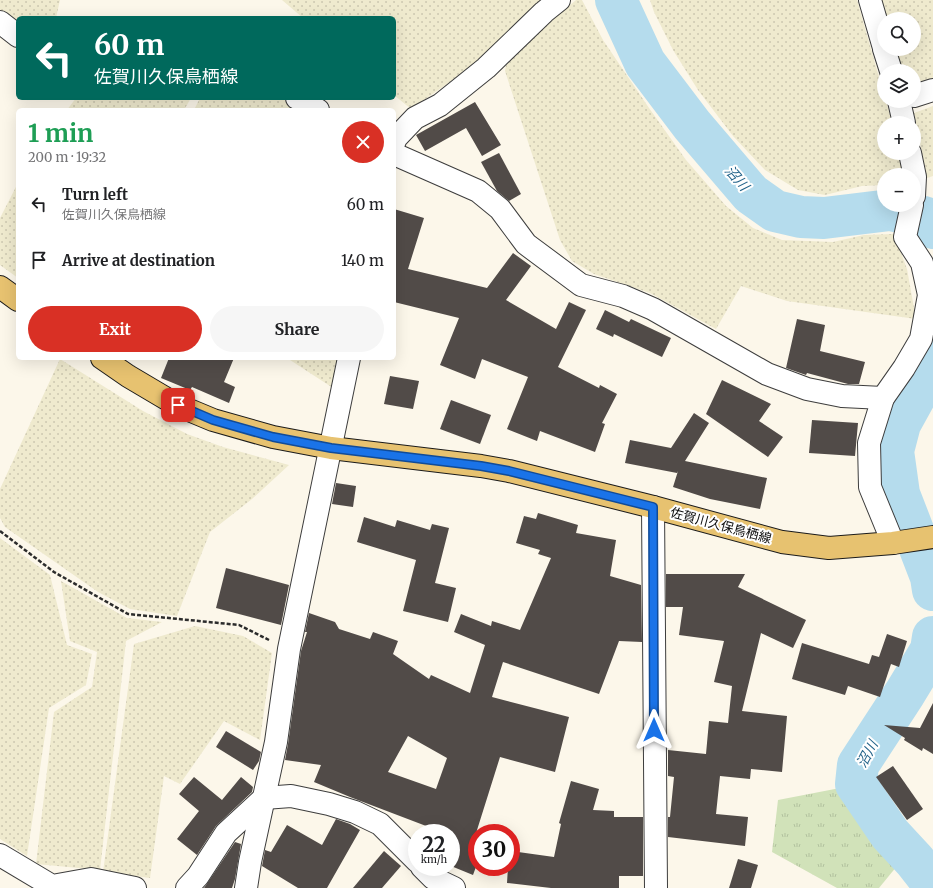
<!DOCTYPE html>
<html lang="en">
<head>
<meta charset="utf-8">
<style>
	body { margin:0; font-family:Merriweather,"Noto Sans JP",serif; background:#f6f6f6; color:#202124; height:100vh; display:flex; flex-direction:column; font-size:15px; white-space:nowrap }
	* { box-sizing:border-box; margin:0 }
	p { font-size:13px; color:#757577 }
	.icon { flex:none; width:22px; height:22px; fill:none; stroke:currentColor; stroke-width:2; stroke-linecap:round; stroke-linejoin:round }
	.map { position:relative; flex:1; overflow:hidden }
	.side { position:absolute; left:16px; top:108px; width:380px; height:252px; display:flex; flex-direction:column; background:#fff; border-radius:6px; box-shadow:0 4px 16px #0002 }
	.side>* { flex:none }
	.top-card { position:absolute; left:16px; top:16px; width:380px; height:84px; border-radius:6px; box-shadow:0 4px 16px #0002; background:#00695c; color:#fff; overflow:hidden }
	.controls { position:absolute; left:877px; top:12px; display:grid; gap:8px }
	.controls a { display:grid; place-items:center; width:44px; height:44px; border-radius:50%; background:#fff; box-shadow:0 4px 16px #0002; font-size:20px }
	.speed { position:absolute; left:408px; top:824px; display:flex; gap:8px; font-size:20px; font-weight:700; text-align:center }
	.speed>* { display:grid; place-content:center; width:52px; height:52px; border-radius:50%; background:#fff; box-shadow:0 4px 16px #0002; line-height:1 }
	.speed small { font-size:10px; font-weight:400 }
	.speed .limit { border:6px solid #d22; background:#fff; color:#111 }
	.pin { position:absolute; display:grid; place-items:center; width:34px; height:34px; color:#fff; margin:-17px; border-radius:8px; box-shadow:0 2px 6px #0006 }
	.me { position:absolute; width:44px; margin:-22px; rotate:0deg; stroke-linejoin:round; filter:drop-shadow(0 0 3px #0008) }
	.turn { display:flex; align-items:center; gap:14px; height:84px; padding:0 12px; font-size:18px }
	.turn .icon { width:52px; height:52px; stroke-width:2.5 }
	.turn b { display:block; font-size:28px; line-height:34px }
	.round { display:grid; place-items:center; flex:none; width:42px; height:42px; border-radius:21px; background:#f6f6f6 }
	.summary { display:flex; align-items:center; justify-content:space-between; height:68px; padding:0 12px }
	h1 { font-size:24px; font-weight:700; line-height:30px; color:#1e9e55 }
	.button { display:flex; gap:8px; margin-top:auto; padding:8px 12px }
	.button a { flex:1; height:46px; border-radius:24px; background:#d93025; color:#fff; font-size:16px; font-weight:700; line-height:46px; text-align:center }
	.button a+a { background:#f6f6f6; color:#202124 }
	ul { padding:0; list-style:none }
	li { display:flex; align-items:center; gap:12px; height:56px; padding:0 12px }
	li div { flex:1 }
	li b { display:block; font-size:15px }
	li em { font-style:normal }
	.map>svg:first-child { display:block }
</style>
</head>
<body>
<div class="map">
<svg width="933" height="888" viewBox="0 0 933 888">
	<defs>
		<pattern id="farmland-dots" width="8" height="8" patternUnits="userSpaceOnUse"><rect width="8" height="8" fill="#efeace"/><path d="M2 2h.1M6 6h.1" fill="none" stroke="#ccc7b0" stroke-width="1.8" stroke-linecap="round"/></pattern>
		<pattern id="grass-tufts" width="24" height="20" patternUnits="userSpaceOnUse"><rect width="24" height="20" fill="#d1e2b9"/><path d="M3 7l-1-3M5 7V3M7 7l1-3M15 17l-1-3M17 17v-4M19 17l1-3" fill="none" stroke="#b2c19e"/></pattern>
	</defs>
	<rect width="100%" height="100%" fill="#fcf7ea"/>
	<g fill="url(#farmland-dots)">
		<polygon points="0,0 60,0 56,18 18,18 18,25 0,10"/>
		<polygon points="282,0 543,0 477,63 411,109 394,95 394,18 303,18"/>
		<polygon points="576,0 582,0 603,40 649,108 686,160 726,206 753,228 782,240 833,242 864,235 894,234 907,269 916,319 787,301 741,286 716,329 650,293 594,274 572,261 560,240 505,71 507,59"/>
		<polygon points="650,0 857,0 884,95 884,101 886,101 892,123 884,123 884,153 900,153 905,175 884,175 884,185 862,186 825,195 798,190 765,170 733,136 698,90 673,50 654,12"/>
		<polygon points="877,0 933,0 933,81 914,86 914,71 896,71 890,49 914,49 914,19 884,19"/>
		<polygon points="76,98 191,98 184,110 67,110"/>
		<polygon points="200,98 282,98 303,110 194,110"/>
		<polygon points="933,106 933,176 927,178 914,113"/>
		<polygon points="18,183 18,278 0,265 0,218"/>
		<polygon points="287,358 339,358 333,388"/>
		<polygon points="60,359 143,411 187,434 223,447 289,465 252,499 210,532 177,616 130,609 98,592 5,527 0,518 0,489"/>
		<polygon points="0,538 50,575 67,645 92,654 86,685 49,708 27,856 0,839"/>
		<polygon points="61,581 127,618 162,622 126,641 100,870 36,864 54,712 92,687 97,652 70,641"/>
		<polygon points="195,626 243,636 272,653 260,740 224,721 180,784 164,776 150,878 103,872 134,644"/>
	</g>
	<polygon fill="url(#grass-tufts)" points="840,788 897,866 879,888 837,888 772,852 778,800"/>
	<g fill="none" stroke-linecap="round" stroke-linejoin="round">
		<g stroke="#b5dced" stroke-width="42">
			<polyline points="616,0 645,63 692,125 751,194 775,211 801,217 824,218 890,210 924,217 933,228"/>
			<polyline points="933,354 922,384 900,424 893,451 899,494 931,577 933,590"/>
			<polyline points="933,637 931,650 905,693 858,765 856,784 890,834 915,861 933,884"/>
		</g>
	</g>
	<g fill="#514b48" fill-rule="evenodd">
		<polygon points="475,102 501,145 482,156 466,128 425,151 416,135"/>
		<polygon points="499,153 521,194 509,201 497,191 481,162"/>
		<polygon points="394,209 424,218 408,269 487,288 513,253 531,266 506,300 556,329 569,302 586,310 558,367 599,388 600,385 617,394 602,423 605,424 595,452 540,431 537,441 507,429 528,377 482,359 475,379 440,365 459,318 394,302"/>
		<polygon points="605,310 629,322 631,319 671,338 662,357 614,334 613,337 596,329"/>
		<polygon points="797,319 825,325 820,351 865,362 859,384 848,384 807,373 806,375 786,368"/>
		<polygon points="169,358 234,358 224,382 235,387 229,403 192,387 190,390 161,378"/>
		<polygon points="390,376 419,381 413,409 384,404"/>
		<polygon points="722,380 771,404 759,421 783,437 768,457 706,414"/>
		<polygon points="451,400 491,415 480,444 440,429"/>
		<polygon points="694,413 709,423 685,461 767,478 760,509 710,499 673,487 678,471 677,473 625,463 630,440 671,448"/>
		<polygon points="812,420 858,423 855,456 809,453"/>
		<polygon points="336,483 356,486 353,507 332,504"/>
		<path d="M538,513l40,12 -2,8 40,7 -6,36 31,9 1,57 -23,-1 -20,53 -96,-32 -11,35 77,20 -14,55 -55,-15 -28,89 5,1v17l-4,11 -22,-9v-33h-12l-6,-2 1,-2 -84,-32 -36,-15 7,-17 -36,-5 3,-16 13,-93 6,-19h-2l4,-19 26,9 4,7 31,10 3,-7 25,9 -5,13 36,25 2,-4 39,18 15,-48 -31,-13 7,-18 30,12 1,-5 28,9 31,-72 -13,-4 2,-4 -24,-7 8,-27 12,3zM408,736l39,22 -11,31 -48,-17z"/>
		<polygon points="364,517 395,527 397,520 430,530 432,524 449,528 435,583 456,588 448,622 403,611 416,560 357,542"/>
		<polygon points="226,568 289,585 281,625 216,608"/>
		<polygon points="666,574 745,574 738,587 806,620 793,648 761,633 742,711 787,716 782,772 751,769 750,779 720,776 716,814 748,817 745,846 668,837 668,817 670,817 674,777 668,776 668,750 706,754 709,721 728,723 732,686 714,682 724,641 679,635 683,607 666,607"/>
		<polygon points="887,634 907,641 899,667 891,664 880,697 848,686 845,695 792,679 802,643 869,664 872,655 879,657"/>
		<polygon points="933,703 933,754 923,748 922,751 904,740 905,738 884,725 920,728"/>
		<polygon points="226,731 261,752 259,761 253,770 216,747"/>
		<polygon points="893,766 923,809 907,820 876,777"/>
		<polygon points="194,777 222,800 241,777 253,787 252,792 216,826 197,855 177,839 199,811 179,794"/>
		<polygon points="571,781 599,789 593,810 614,811 614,817 643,817 643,876 619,876 619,888 551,888 507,883 508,867 511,867 511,851 554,857 561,824 559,823"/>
		<polygon points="336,819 350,824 360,830 327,888 298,888 262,866 265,850 271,852 287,825 322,845"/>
		<polygon points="235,842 241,844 235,879 232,888 204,888"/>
		<polygon points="384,851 401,866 382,888 353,888"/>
		<polygon points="738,859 758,865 751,888 729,888"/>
	</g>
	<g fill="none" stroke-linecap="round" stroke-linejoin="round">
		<defs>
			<g id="minor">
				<polyline points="870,0 884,48"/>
				<polyline points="0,22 18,36"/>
				<polyline points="884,49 891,71"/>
				<polyline points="914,96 933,90"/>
				<polyline points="297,98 318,110"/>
				<polyline points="899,101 904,123"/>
				<polyline points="394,143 396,138 415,118 440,105 486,68 544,12 559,0"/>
				<polyline points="910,153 915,177 914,196"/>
				<polyline points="394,154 478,191 500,209 526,244 581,285 623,296 653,309 767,374 807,389 842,396 883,398"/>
				<polyline points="653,507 656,888"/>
				<polyline points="893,543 870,487 869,443 883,398 904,368 921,339 929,295 922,263 905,237 912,205"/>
				<polyline points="0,855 52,886 91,879 135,888"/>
				<polyline points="422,867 433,878 454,888"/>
				<polyline points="187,888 198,876 226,833 264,798 291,796 329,804 355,812 380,824 417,861"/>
				<polyline points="246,888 250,862 276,742 289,649 349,358"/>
			</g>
			<g id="major">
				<polyline points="0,287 18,300"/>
				<polyline points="102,358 128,376 177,405 213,420 273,437 331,448 481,466 509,471 653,507 782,542 829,548 893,543 933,537"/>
			</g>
		</defs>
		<use href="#minor" stroke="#3d3d3d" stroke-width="24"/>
		<use href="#major" stroke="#1b1b1b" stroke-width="24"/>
		<polyline stroke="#2c2c2c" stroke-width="2.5" stroke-dasharray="4 2" stroke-linecap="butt" points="0,531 54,572 128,614 239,625 269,640"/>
		<use href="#minor" stroke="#fff" stroke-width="22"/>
		<use href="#major" stroke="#e7c270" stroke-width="22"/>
	</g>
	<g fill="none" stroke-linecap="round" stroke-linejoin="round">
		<defs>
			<polyline id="route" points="178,405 213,420 273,437 331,448 481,466 509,471 653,507 654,730"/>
		</defs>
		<use href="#route" stroke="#114b97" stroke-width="10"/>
		<use href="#route" stroke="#1a73e8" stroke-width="7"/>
	</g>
	<g text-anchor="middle" stroke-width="4" stroke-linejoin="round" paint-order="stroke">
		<g font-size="13" fill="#0a0a0a" stroke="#fff">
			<text transform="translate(721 525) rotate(15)" y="5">佐賀川久保鳥栖線</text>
		</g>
		<g font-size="14" font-style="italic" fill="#25658b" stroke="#fff">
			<text transform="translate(737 178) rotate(49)" y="5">沼川</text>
			<text transform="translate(867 754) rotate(-62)" y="5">沼川</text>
		</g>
	</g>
</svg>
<div class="controls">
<a><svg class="icon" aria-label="search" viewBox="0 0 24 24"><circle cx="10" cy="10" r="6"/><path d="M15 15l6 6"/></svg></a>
<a><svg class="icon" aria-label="layers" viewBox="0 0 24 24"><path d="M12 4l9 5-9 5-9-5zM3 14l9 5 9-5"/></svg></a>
<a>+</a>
<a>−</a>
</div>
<div class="speed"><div>22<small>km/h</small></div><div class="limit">30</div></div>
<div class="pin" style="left:178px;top:405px;background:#d93025"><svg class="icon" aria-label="arrive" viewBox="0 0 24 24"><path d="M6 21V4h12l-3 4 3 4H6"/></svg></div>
<svg class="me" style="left:654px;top:730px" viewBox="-20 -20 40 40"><path d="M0-17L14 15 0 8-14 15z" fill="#1a73e8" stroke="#fff" stroke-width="4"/></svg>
<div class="top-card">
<div class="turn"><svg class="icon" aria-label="left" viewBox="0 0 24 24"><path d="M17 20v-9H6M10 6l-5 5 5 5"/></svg><div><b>60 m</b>佐賀川久保鳥栖線</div></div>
</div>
<section class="side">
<div class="summary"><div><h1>1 min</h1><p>200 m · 19:32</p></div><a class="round" style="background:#d93025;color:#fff"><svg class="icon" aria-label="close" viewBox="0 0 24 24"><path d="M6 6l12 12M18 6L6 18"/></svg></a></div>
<ul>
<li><svg class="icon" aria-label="left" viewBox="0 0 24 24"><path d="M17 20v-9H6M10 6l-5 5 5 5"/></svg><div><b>Turn left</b><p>佐賀川久保鳥栖線</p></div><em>60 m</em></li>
<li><svg class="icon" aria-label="arrive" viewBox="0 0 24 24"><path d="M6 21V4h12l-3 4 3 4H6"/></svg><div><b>Arrive at destination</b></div><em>140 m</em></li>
</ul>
<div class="button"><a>Exit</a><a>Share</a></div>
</section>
</div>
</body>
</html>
